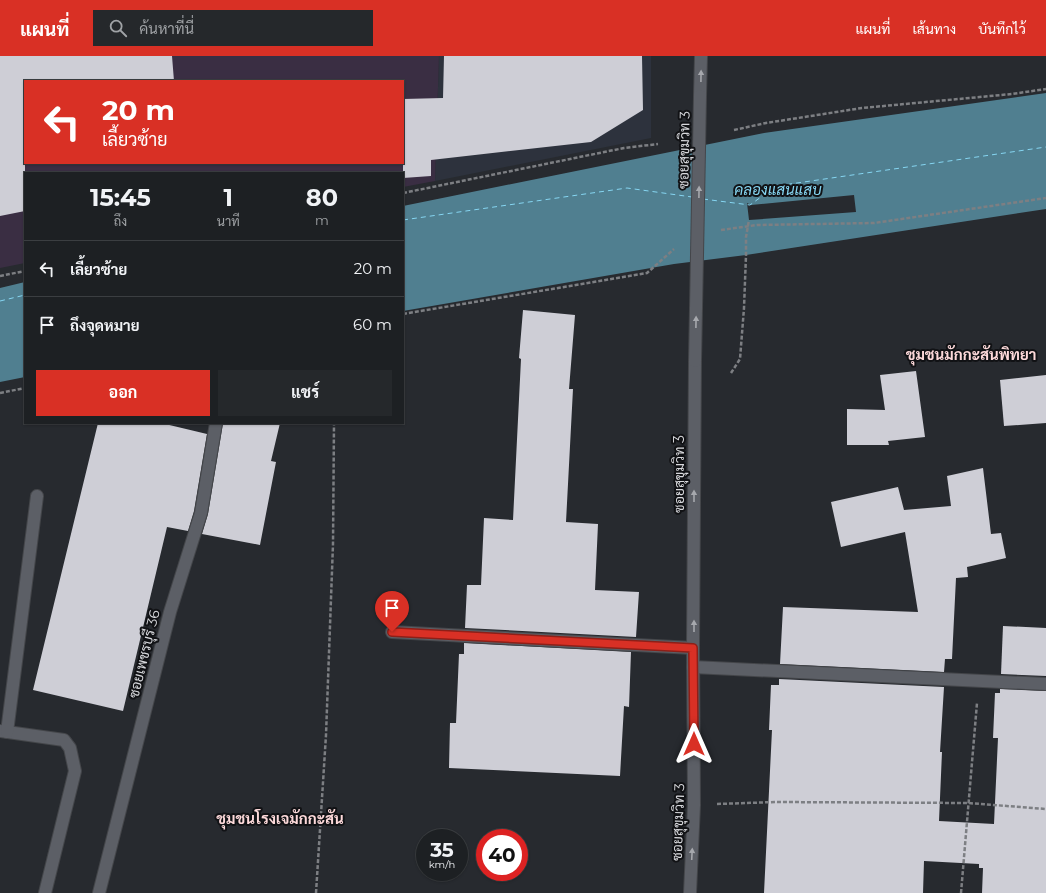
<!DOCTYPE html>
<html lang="th">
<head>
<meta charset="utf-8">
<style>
	body { margin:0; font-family:Montserrat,Sarabun,sans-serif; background:#25282b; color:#f1f3f6; height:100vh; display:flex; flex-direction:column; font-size:15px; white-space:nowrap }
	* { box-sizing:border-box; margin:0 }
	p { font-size:13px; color:#a0a3a6 }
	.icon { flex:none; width:22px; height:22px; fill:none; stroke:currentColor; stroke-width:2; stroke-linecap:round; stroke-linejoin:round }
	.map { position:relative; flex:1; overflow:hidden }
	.side { position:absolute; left:24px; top:116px; width:380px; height:252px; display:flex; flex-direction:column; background:#1d2023; border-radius:0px; box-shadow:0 1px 3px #0004,0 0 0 1px #3b3e41 }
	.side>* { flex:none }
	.top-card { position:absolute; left:24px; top:24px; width:380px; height:84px; border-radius:0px; box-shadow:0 1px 3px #0004,0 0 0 1px #3b3e41; background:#d93025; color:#fff; overflow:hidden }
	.speed { position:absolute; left:416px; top:773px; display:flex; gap:8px; font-size:20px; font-weight:700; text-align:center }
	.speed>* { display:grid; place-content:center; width:52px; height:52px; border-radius:50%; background:#1d2023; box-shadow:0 1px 3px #0004,0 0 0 1px #3b3e41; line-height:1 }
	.speed small { font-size:10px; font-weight:400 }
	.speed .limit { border:6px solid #d22; background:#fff; color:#111 }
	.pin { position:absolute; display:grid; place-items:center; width:34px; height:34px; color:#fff; margin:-41px -17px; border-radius:50% 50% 50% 0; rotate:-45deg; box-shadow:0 0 4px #0007 }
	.pin .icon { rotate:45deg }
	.me { position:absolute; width:44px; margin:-22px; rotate:0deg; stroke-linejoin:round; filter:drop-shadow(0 0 3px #0008) }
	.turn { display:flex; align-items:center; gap:14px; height:84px; padding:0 12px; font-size:18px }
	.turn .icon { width:52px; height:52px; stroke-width:2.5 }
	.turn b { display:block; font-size:28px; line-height:34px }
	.eta { display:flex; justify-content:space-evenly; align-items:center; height:68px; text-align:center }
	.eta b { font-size:24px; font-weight:700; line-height:28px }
	.action { display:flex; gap:8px; margin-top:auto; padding:8px 12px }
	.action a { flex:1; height:46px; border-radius:0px; background:#d93025; color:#fff; font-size:16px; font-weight:700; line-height:46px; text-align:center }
	.action a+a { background:#25282b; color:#f1f3f6 }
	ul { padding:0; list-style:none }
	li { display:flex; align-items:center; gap:12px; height:56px; padding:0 12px; border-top:1px solid #3b3e41 }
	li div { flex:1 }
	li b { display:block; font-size:15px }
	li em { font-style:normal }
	header { display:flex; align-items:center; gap:24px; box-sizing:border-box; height:56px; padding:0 20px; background:#d93025; color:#fff }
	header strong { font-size:19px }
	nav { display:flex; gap:22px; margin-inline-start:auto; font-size:14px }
	.search { width:280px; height:36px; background:#25282b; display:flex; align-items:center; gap:10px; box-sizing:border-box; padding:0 14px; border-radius:0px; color:#a0a3a6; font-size:15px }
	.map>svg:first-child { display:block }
</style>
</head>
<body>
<header>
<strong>แผนที่</strong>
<div class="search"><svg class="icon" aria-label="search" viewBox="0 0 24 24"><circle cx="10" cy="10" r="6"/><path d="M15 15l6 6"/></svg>ค้นหาที่นี่</div>
<nav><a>แผนที่</a><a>เส้นทาง</a><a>บันทึกไว้</a></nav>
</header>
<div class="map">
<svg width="1046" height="837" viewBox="0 0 1046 837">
	<rect width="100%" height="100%" fill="#272a2f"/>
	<polygon fill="#2d323d" points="439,0 651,0 651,82 435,125"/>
	<path fill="#3a2e43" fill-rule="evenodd" d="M0,0h439l-4,125 -32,6v-14h-378v90l-25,5zM25,25h378v82h-378z"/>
	<g fill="#507f90">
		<polygon points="1046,37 1046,153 746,199 674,208 403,255 403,150 764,77"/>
		<polygon points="25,226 25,321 0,326 0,232"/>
	</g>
	<polygon fill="#272a2f" points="854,139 856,156 749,164 747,147 751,149"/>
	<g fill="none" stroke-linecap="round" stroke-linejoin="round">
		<g stroke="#86d6f2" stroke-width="1" stroke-dasharray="5 4" stroke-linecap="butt">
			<polyline points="703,143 750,149 765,138 790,128 1046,91"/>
			<polyline points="403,164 627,132 692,141"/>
			<polyline points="0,245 25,239"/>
		</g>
	</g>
	<g fill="#ceced6">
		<polygon points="0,0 172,0 174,25 25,25 25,155 0,160"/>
		<polygon points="444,0 642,0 643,54 591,86 431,104 431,120 403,122 403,43 443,42"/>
		<polygon points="523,254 575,259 569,333 573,333 566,466 598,468 595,534 639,536 636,581 465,572 467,529 481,529 484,462 513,464 521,303 519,302"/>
		<polygon points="916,315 925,381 888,385 889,389 847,389 847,353 885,354 880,319"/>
		<polygon points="1046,319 1046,367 1004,370 1000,324"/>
		<polygon points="98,367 161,367 207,378 194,455 188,475 167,471 123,655 33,634"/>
		<polygon points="223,367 280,367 271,405 276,406 260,489 202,478 208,458"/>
		<polygon points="983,412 991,478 1001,477 1006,502 967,511 968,521 956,522 952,603 945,603 944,616 780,608 783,551 918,556 905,476 841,491 831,446 898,431 904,454 951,450 947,420"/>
		<polygon points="1003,570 1046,572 1046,620 1001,618"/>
		<polygon points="464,587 631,596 629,651 624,650 620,720 449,712 450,667 456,667 459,598 464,598"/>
		<polygon points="779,623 944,631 940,696 942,696 939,765 994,768 998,682 993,682 995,637 1000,637 1000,633 1046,635 1046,837 982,837 983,812 979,812 979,808 924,805 923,837 764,837 772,674 769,674 771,629 779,629"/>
	</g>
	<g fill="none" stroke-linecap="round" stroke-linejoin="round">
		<defs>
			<g id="minor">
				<polyline points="700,40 701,0"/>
				<polyline points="392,576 693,592"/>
				<polyline points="693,611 1046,628"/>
				<polyline points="0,675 64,684 70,692 75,715 45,837"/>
				<polyline points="7,676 37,440"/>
				<polyline points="99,837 170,556 201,457 216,367"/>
				<polyline points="690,837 694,749 693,592 695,305"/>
			</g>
		</defs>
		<use href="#minor" stroke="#44464a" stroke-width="14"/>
		<g stroke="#7d7f83" stroke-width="2.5" stroke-dasharray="4 2" stroke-linecap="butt">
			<polyline points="734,74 766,67 862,52 1012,38 1046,33"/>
			<polyline points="403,137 624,92 658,88"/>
			<polyline points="721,174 757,169 874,167 1046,142"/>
			<polyline points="0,220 25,215"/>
			<polyline points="403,258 647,217 674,193"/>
			<polyline points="731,317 740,303 744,252 746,199 746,181 749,164"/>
			<polyline points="0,337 25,332"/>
			<polyline points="717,748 776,746 968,747 1046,753"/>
			<polyline points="316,837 326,679 333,488 334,367"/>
			<polyline points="961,837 977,647"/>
		</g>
		<use href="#minor" stroke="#5c5f66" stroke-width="12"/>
		<defs>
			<polyline id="minor-bridge" points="695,305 700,40"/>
		</defs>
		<use href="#minor-bridge" stroke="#44464a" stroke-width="14" stroke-linecap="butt"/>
		<use href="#minor-bridge" stroke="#5c5f66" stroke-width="12"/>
	</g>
	<defs><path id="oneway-solid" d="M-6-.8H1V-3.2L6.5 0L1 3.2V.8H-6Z"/></defs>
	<g fill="#a6a8ad">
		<use href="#oneway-solid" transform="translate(701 20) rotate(-89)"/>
		<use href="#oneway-solid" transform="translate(699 136) rotate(-89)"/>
		<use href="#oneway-solid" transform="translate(696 266) rotate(-89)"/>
		<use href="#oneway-solid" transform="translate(694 440) rotate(-90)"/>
		<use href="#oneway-solid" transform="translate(694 570) rotate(-90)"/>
		<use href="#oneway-solid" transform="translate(692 798) rotate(-87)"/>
	</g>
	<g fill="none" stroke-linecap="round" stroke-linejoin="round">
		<defs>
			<polyline id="route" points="392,576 693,592 694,688"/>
		</defs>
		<use href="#route" stroke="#8d1f18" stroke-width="10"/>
		<use href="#route" stroke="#d93025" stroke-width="7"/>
	</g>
	<g text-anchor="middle" stroke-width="4" stroke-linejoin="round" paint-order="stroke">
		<g font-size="14" fill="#d8d9dd" stroke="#111215">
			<text transform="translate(684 94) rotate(-89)" y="5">ซอยสุขุมวิท 3</text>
			<text transform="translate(679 418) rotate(-90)" y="5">ซอยสุขุมวิท 3</text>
			<text transform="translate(144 598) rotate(-76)" y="5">ซอยเพชรบุรี 36</text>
			<text transform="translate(678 766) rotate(-88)" y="5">ซอยสุขุมวิท 3</text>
		</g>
		<g font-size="15" font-style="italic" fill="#86d6f2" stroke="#111215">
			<text x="778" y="139">คลองแสนแสบ</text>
		</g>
		<g font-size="15" font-weight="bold" fill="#fdd9da" stroke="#111215">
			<text x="971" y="304">ชุมชนมักกะสันพิทยา</text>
			<text x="280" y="768">ชุมชนโรงเจมักกะสัน</text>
		</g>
	</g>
</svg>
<div class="speed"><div>35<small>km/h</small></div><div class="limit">40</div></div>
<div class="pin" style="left:392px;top:576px;background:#d93025"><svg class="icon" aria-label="arrive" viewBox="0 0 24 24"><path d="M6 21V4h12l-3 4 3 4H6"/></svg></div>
<svg class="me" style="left:694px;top:688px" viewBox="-20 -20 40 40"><path d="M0-17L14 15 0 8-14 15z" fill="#d93025" stroke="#fff" stroke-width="4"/></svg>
<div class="top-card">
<div class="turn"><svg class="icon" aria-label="left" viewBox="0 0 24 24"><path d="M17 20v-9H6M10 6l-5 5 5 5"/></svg><div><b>20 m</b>เลี้ยวซ้าย</div></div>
</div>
<section class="side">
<div class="eta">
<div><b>15:45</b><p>ถึง</p></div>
<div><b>1</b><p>นาที</p></div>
<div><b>80</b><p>m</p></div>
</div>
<ul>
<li><svg class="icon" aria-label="left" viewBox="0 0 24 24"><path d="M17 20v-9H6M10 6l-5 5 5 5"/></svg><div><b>เลี้ยวซ้าย</b></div><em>20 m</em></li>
<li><svg class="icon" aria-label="arrive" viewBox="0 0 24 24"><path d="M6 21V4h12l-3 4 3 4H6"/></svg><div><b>ถึงจุดหมาย</b></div><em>60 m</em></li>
</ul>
<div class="action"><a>ออก</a><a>แชร์</a></div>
</section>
</div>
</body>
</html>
